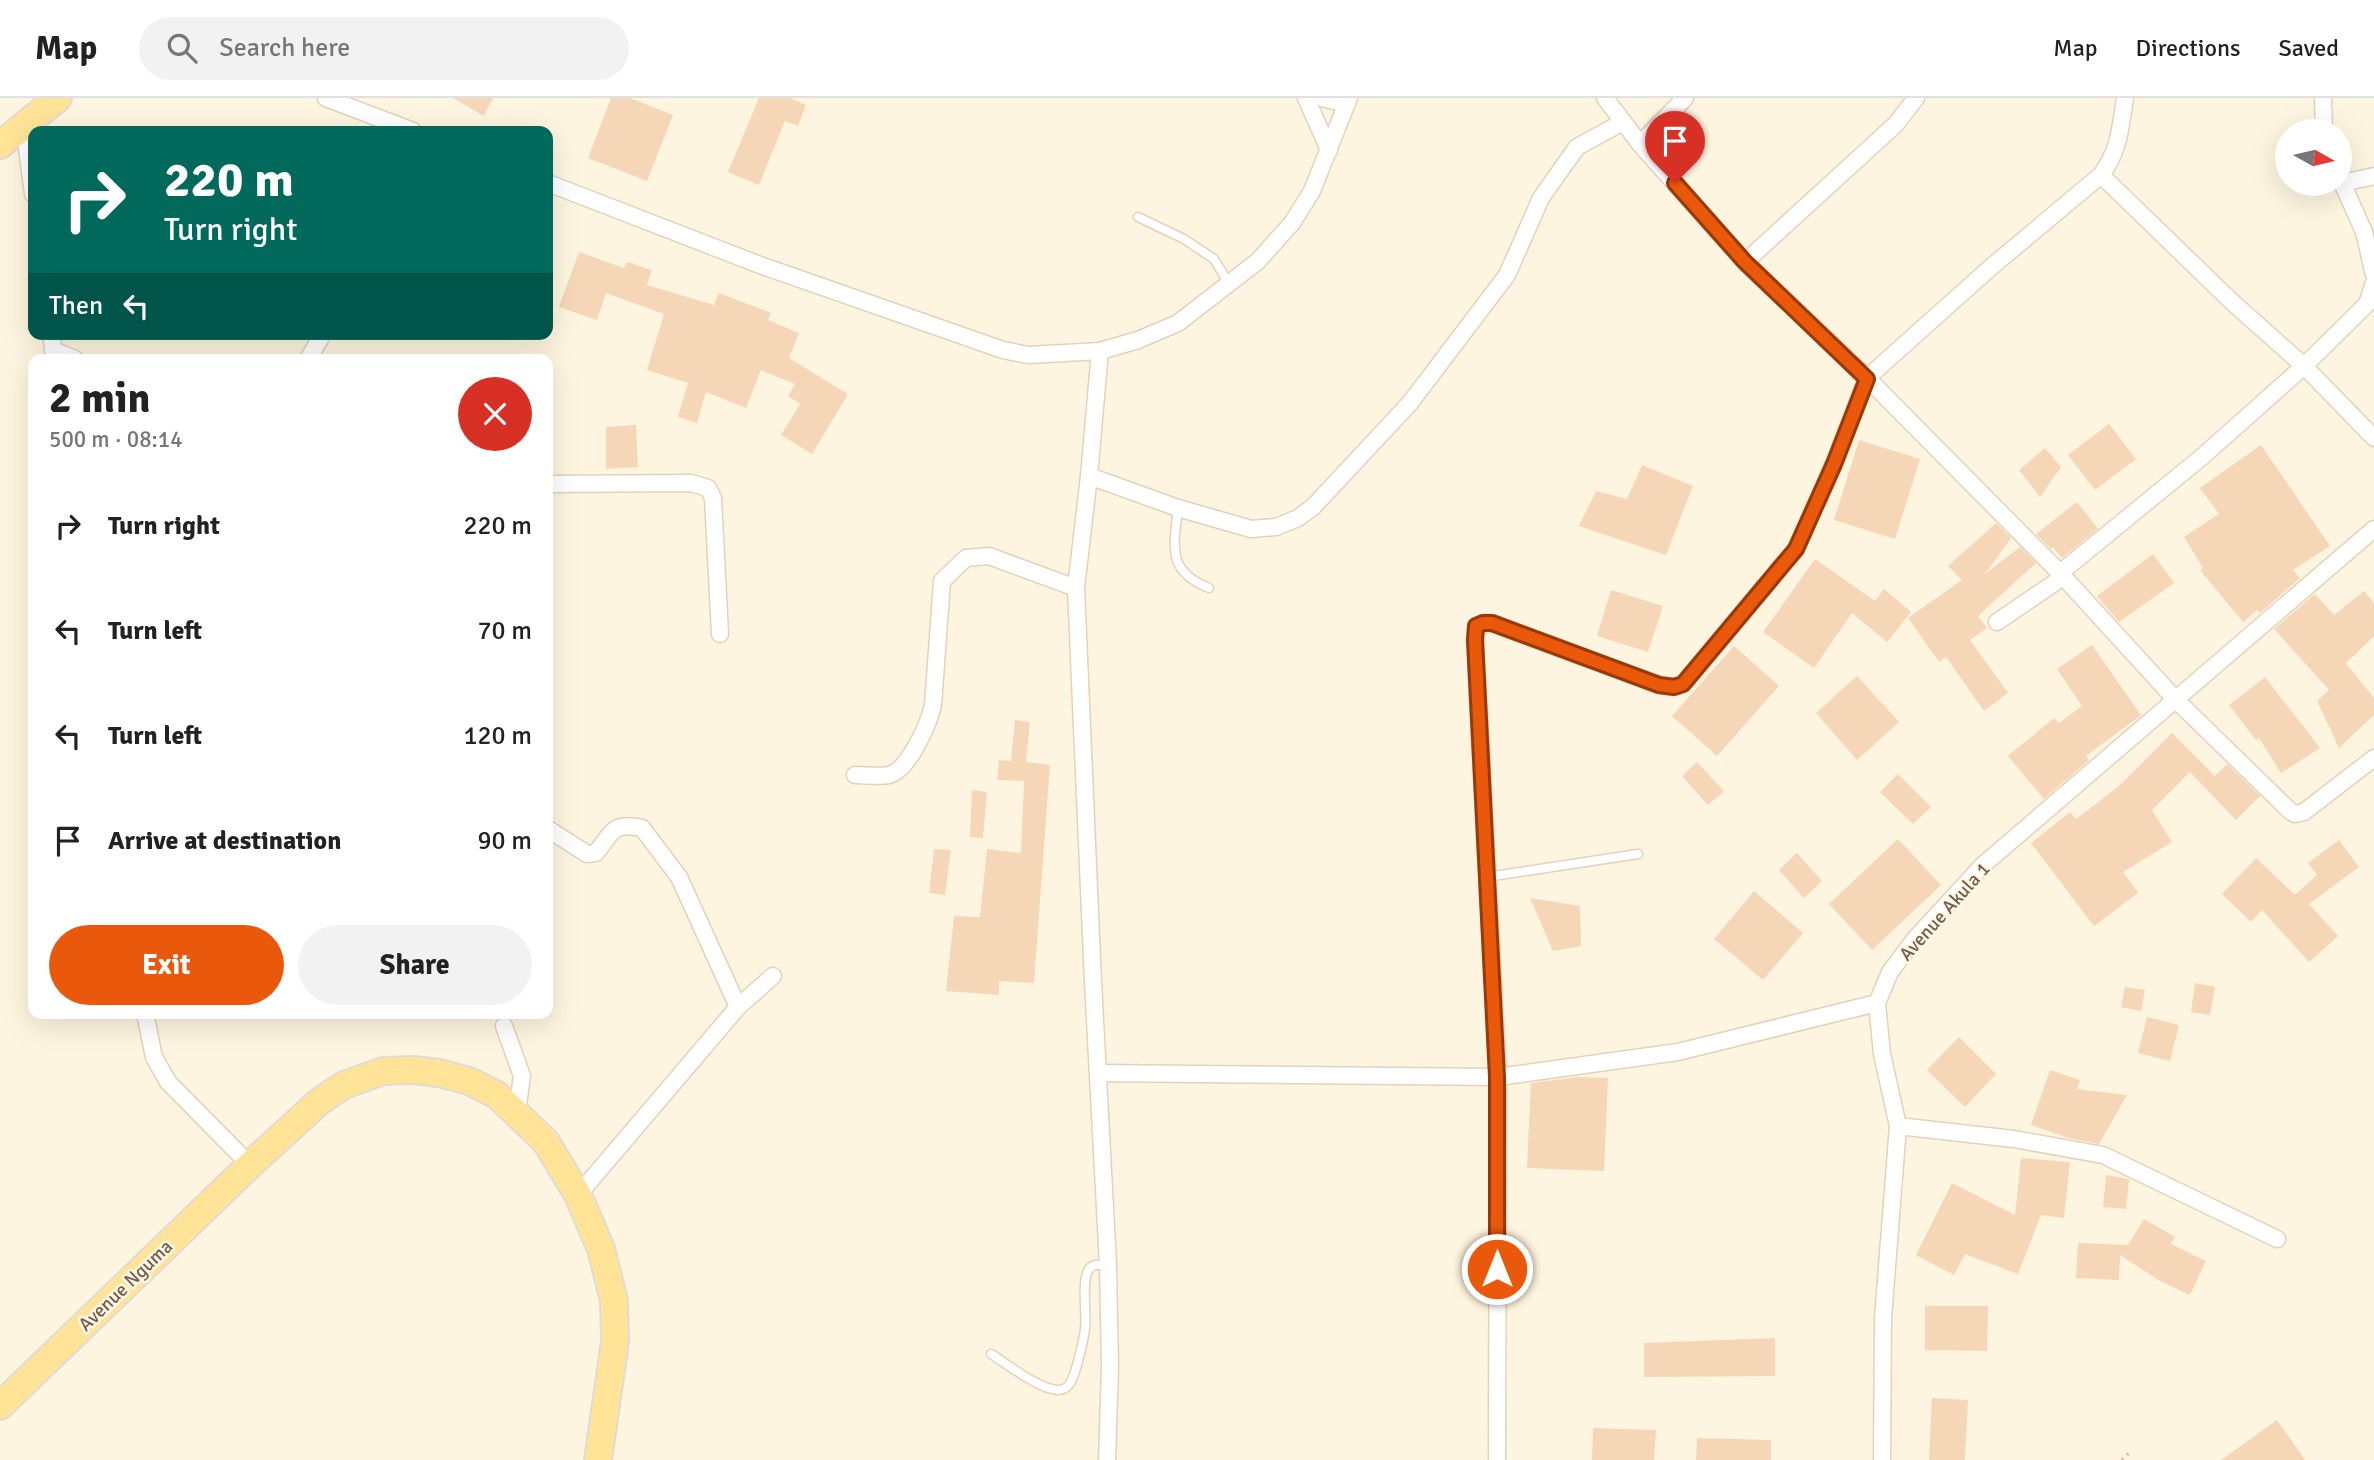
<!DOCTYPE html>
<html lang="en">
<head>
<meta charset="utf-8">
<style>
	body { margin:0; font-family:Signika,sans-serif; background:#f2f2f2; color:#222; height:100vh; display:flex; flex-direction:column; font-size:26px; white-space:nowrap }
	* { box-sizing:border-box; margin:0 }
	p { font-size:23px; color:#767676 }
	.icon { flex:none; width:38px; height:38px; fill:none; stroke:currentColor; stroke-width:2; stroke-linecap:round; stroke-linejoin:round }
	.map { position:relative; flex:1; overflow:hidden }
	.details { position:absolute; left:28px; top:256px; width:525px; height:665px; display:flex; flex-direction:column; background:#fff; border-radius:14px; box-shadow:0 7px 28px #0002 }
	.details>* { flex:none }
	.hud { position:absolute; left:28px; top:28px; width:525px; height:214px; border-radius:14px; box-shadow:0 7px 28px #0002; background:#00695c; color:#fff; overflow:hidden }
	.needle { width:46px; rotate:98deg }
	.buttons { position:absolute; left:2275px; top:21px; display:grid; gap:14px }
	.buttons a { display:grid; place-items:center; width:77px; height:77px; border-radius:50%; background:#fff; box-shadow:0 7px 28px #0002; font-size:35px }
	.pin { position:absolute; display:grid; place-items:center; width:60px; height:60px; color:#fff; margin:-72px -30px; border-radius:50% 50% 50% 0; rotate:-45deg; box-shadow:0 0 7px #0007 }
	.pin .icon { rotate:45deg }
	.me { position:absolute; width:77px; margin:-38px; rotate:0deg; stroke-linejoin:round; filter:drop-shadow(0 0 5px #0008) }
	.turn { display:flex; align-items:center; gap:24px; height:147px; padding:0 21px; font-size:32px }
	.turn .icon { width:91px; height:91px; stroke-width:2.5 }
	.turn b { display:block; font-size:49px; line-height:60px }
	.then { display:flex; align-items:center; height:66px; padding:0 21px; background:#0003; gap:14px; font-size:26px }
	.round { display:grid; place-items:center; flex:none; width:74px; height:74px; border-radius:37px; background:#f2f2f2 }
	.headline { display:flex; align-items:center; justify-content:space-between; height:119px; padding:0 21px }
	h1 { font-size:42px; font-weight:800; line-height:52px }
	.cta { display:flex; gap:14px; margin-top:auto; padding:14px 21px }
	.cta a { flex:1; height:80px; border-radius:42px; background:#ea580c; color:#fff; font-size:28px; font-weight:800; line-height:80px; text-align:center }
	.cta a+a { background:#f2f2f2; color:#222 }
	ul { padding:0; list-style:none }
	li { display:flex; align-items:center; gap:21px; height:105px; padding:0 21px }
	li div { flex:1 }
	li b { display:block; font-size:26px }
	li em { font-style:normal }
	header { display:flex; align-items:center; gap:42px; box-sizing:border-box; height:98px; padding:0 35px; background:#fff; border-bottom:2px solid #e0e0e0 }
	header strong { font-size:33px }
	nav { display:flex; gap:38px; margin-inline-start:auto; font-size:24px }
	.search { width:490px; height:63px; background:#f2f2f2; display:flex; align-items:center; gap:18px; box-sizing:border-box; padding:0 24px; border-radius:38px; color:#767676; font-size:26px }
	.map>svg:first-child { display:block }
</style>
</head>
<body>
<header>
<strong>Map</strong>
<div class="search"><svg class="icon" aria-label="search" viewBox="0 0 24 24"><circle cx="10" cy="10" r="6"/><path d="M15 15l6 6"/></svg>Search here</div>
<nav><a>Map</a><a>Directions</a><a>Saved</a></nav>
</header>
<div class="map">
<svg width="2374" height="1362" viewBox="0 0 2374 1362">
	<rect width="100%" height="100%" fill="#fef5e0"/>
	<g fill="#f5d6b6">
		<polygon points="453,0 493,0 484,18"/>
		<polygon points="611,0 630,0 673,17 647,83 588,60"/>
		<polygon points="759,0 790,0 806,7 798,28 785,23 759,87 728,74"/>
		<polygon points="579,154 624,170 627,164 652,172 647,187 714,207 719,195 771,215 768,222 799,235 789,260 848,296 812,356 781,337 800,306 788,298 795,286 761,272 746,310 706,294 697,325 678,319 688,285 647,272 664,216 606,195 597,222 559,209"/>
		<polygon points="2109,326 2136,361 2095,392 2068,357"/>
		<polygon points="636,327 638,369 606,371 606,329"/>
		<polygon points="1859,342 1920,361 1895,441 1834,422"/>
		<polygon points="2261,347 2330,448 2293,472 2300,480 2260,515 2257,512 2243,524 2200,472 2203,470 2184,439 2219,416 2200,390"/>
		<polygon points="2045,350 2061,369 2040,399 2019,372"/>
		<polygon points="1642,367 1693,388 1666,457 1579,428 1596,393 1627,401"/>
		<polygon points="2077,404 2098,431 2062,460 2053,449 2051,451 2036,436"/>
		<polygon points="1996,425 2011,440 1985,476 2020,449 2036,465 1978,518 1987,530 1970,542 2008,595 1984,613 1946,559 1939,564 1908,520 1962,482 1948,468"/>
		<polygon points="2153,456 2174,485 2119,524 2097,498"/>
		<polygon points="1815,461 1875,503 1884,491 1911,514 1887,544 1852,515 1814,570 1763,534"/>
		<polygon points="1611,492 1663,508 1648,554 1597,538"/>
		<polygon points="2364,493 2374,505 2374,538 2346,565 2374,600 2374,617 2339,650 2317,603 2329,592 2274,531 2315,496 2334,517"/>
		<polygon points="2092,547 2141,617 2086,658 2089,662 2044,701 2008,658 2054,620 2059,625 2082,608 2057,571"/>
		<polygon points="1734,548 1779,588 1717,658 1672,618"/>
		<polygon points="1857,578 1899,624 1857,662 1816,615"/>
		<polygon points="2265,579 2320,650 2281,675 2259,640 2256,642 2229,607"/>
		<polygon points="1015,622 1030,624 1026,664 1050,667 1034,885 999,883 999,897 946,893 954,818 980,819 987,751 1021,755 1024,683 997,682 999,662 1011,663"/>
		<polygon points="2172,635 2215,678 2227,666 2260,698 2236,722 2190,674 2152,712 2172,744 2123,774 2138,795 2094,828 2031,745 2070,714 2076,721 2118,689"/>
		<polygon points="1697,664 1724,693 1708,707 1682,678"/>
		<polygon points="1898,676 1931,709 1913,726 1880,694"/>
		<polygon points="972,692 987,694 983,740 970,739"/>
		<polygon points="1898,741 1941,787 1872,852 1829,806"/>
		<polygon points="2339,742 2359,769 2309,806 2338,838 2309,864 2262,812 2251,824 2222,796 2256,760 2295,797 2317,777 2308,765"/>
		<polygon points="934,751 951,752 945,797 929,795"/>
		<polygon points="1797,755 1822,783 1804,800 1779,772"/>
		<polygon points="1754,793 1803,835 1763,882 1714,841"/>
		<polygon points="1530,800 1580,808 1581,848 1553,853"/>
		<polygon points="2195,885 2215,889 2210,917 2191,914"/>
		<polygon points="2125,889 2145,892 2141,913 2121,909"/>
		<polygon points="2147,919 2179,927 2170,963 2138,955"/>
		<polygon points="1959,939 1996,976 1965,1009 1927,972"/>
		<polygon points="2050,972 2080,982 2077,991 2127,997 2099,1046 2068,1040 2031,1027"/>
		<polygon points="1577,979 1608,980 1604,1073 1527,1070 1531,985"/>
		<polygon points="2021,1060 2070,1064 2064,1120 2041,1117 2018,1176 1965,1156 1954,1177 1916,1157 1952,1085 2015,1117"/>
		<polygon points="2106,1077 2129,1081 2126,1111 2103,1109"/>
		<polygon points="2144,1121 2175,1139 2171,1146 2206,1163 2190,1197 2160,1183 2120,1157 2119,1182 2076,1180 2078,1145 2128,1147"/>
		<polygon points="1925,1208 1988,1208 1987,1253 1925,1252"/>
		<polygon points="1775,1240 1775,1278 1644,1279 1644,1245"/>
		<polygon points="1932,1300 1968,1302 1965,1362 1929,1362"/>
		<polygon points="2277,1322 2305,1362 2221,1362"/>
		<polygon points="1593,1330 1656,1332 1654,1362 1592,1362"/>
		<polygon points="1697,1340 1771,1342 1771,1362 1696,1362"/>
	</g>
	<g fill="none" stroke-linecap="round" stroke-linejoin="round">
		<defs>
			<g id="service">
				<polyline points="1138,119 1184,141 1214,161 1228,184"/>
				<path d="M1178,410c-4,38 -12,63 31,80"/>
				<polyline points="1487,779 1638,756"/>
				<path d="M991,1256c16,10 49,36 67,36 11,0 14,-10 17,-18 4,-14 8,-28 10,-43 2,-15 -4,-48 4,-60 4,-6 12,-4 19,-4"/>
			</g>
			<g id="minor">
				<polyline points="326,0 413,33"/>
				<polyline points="1306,0 1329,52"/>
				<polyline points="1322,0 1346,6"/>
				<polyline points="1605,0 1640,46 1745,164 1867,280 2060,475 2176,602 2290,713 2295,716 2304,714 2374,660"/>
				<polyline points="2323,0 2324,33"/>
				<polyline points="24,27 33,96"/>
				<polyline points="1640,46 1685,0"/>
				<polyline points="2101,77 2231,203 2304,268 2374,340"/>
				<polyline points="2340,80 2364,134 2374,177"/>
				<polyline points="548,85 760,167 1003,252 1028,257 1100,253 1138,242 1178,225 1258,163 1292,125 1312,93 1349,0"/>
				<polyline points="2342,85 2374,78"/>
				<polyline points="1745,164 1896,26 1916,0"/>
				<polyline points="51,236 55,261"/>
				<polyline points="53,252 75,261"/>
				<polyline points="1100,253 1089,378 1076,490 1093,884 1108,1167 1110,1270 1107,1362"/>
				<polyline points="308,261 320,241"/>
				<polyline points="1089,378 1178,410 1251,431 1276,429 1298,420 1313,409 1410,305 1507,177 1541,100 1577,49 1623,24"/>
				<polyline points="548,386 691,385 708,390 713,400 720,536"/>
				<polyline points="2060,475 2203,358 2304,268 2367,206 2374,185"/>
				<polyline points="1997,524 2063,479"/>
				<path d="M855,677c10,0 24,2 34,0 20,-5 40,-52 44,-70l9,-124 24,-23 23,-2 87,32"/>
				<path d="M548,731l39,25 9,-1c17,-22 17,-31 46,-25l37,49 59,130"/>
				<polyline points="145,915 154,959 168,984 250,1067"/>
				<polyline points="504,928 522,978 517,1014"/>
				<polyline points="1098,975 1498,979 1678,954 1877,905"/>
				<polyline points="1898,1028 2014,1041 2103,1057 2277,1141"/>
				<polyline points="578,1097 738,909 773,878"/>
				<path d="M1497,1362l1,-383 -23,-437 2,-14 6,-3h9l167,62 15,2 9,-3 113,-135 38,-85 33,-86 123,-110 111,-93c19,-26 19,-46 24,-77"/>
				<polyline points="1882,1362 1883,1220 1898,1028 1882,956 1877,905 1890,874 1915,841 1983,767 2374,431"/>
			</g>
			<g id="primary">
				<polyline points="0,47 58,0"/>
				<polyline points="0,1308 250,1067 320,1003 344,987 383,973 414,972 439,975 469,983 497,997 546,1044 578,1097 601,1151 614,1202 615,1244 598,1362"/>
			</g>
		</defs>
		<use href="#service" stroke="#e2d2bc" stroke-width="11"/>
		<use href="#minor" stroke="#e2d2bc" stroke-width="19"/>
		<use href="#primary" stroke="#e1dbd6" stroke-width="30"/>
		<polyline stroke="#dab999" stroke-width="3.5" stroke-dasharray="2 5" stroke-linecap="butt" points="2122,1362 2130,1354"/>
		<use href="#service" stroke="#fff" stroke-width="8"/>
		<use href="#minor" stroke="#fff" stroke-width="16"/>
		<use href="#primary" stroke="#ffe396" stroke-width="26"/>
	</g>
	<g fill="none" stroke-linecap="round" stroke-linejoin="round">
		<defs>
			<polyline id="route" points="1497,1171 1497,979 1475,542 1476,528 1483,525 1492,525 1659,587 1674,589 1683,586 1796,451 1834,366 1867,281 1745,164 1675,85"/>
		</defs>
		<use href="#route" stroke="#983908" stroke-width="18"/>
		<use href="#route" stroke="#ea580c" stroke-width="12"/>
	</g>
	<g text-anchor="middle" stroke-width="5" stroke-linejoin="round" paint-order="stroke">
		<g font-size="19" fill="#765c46" stroke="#fff8e8">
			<text transform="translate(1944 813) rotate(-48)" y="7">Avenue Akula 1</text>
			<text transform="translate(125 1187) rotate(-44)" y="7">Avenue Nguma</text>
		</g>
	</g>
</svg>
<div class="buttons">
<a><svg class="needle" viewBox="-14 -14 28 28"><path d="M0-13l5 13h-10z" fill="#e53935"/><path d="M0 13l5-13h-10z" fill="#767676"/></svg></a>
</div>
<div class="pin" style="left:1675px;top:85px;background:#d93025"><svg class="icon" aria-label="arrive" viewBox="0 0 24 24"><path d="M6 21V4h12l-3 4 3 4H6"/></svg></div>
<svg class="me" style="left:1497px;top:1171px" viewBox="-20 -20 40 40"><circle r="17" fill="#ea580c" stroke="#fff" stroke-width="3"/><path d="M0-11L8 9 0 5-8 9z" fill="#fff"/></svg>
<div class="hud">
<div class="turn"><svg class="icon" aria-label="right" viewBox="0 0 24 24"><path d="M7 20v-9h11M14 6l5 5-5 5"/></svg><div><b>220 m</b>Turn right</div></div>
<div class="then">Then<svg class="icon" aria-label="left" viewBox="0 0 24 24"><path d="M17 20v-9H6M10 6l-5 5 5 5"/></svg></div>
</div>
<section class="details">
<div class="headline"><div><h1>2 min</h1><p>500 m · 08:14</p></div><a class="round" style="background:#d93025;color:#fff"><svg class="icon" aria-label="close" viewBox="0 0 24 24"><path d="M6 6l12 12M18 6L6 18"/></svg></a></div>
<ul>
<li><svg class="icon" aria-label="right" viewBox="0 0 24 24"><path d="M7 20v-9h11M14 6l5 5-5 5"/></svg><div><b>Turn right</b></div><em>220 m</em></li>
<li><svg class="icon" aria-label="left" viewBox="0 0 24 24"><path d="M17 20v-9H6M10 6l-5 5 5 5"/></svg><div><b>Turn left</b></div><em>70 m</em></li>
<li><svg class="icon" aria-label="left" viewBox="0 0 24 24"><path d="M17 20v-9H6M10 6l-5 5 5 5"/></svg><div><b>Turn left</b></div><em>120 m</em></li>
<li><svg class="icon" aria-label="arrive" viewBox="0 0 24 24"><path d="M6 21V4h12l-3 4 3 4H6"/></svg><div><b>Arrive at destination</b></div><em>90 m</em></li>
</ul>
<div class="cta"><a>Exit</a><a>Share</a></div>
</section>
</div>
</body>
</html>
